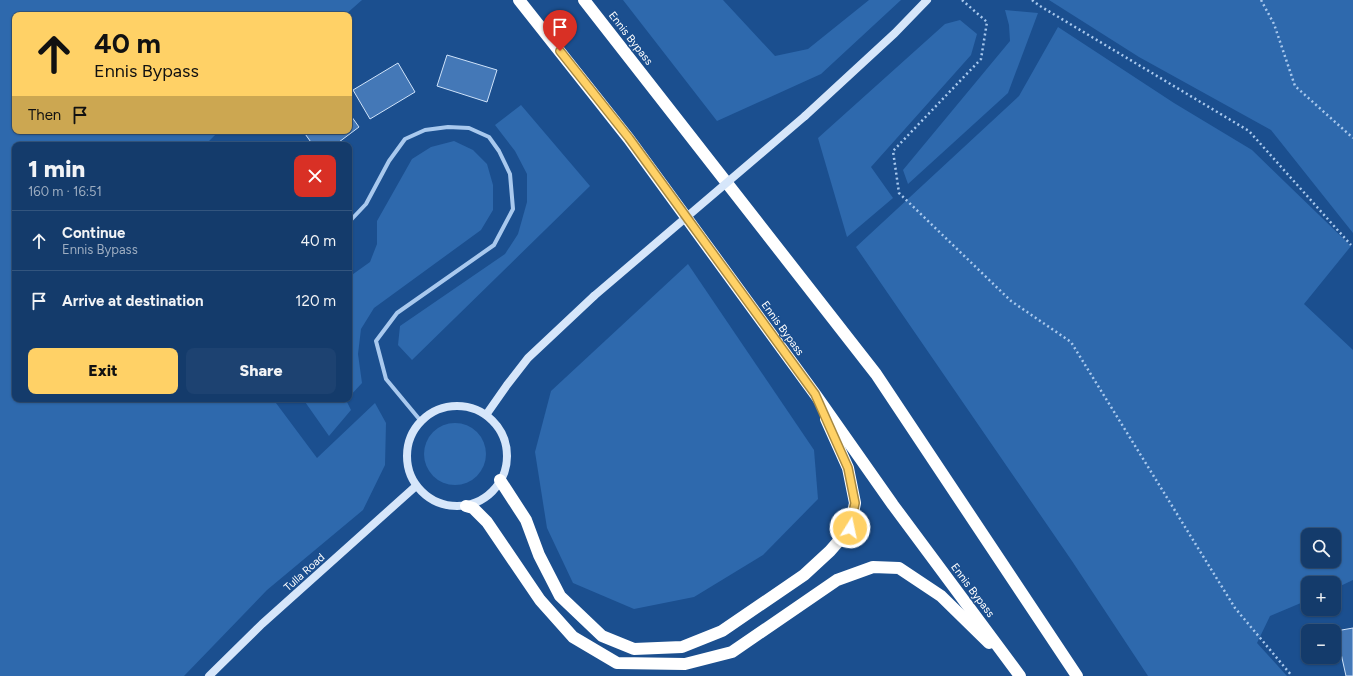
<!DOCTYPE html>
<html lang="en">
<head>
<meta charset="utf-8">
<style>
	body { margin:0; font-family:Figtree,sans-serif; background:#1d4271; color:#f1f3f6; height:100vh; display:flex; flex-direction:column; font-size:15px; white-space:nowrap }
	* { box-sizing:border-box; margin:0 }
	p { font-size:13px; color:#9dadc1 }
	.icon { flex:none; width:22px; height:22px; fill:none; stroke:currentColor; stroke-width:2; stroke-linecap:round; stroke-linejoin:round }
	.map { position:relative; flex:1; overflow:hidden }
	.sheet { position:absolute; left:12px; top:142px; width:340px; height:260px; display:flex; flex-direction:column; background:#143b6b; border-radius:8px; box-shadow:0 1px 3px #0004,0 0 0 1px #33557e }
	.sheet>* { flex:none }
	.top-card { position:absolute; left:12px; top:12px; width:340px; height:122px; border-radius:8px; box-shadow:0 1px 3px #0004,0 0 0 1px #33557e; background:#ffd166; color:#111; overflow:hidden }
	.controls { position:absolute; left:1301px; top:528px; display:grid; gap:8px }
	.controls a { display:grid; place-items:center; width:40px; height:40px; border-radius:8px; background:#143b6b; box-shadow:0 1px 3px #0004,0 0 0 1px #33557e; font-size:20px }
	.pin { position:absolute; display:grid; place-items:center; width:34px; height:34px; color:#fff; margin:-41px -17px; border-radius:50% 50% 50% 0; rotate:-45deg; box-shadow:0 0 4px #0007 }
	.pin .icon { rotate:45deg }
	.me { position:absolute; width:44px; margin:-22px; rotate:10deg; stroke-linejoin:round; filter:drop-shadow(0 0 3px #0008) }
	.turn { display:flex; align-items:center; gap:14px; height:84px; padding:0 16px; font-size:18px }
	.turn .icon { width:52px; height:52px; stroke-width:2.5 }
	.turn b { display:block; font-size:28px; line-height:34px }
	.then { display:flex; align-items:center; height:38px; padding:0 16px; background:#0003; gap:8px; font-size:15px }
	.round { display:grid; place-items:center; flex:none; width:42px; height:42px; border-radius:8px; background:#1d4271 }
	.overview { display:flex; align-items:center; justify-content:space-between; height:68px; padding:0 16px }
	h1 { font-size:24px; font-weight:800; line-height:30px }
	.action { display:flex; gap:8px; margin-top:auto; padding:8px 16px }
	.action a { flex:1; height:46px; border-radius:8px; background:#ffd166; color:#111; font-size:16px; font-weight:800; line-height:46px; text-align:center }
	.action a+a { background:#1d4271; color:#f1f3f6 }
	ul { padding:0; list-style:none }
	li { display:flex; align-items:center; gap:12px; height:60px; padding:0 16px; border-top:1px solid #33557e }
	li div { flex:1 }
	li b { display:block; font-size:15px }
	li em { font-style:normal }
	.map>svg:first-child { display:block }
</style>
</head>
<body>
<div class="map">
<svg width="1353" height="676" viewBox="0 0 1353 676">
	<rect width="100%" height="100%" fill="#1b4f8f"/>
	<g fill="#2e69ad" fill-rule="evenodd">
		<polygon points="0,0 362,0 345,15 15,15 15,131 219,131 205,145 15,145 15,399 273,399 317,458 375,403 386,423 385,465 363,510 267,590 184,676 0,676"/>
		<polygon points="623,0 723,0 775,56 808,49 869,0 901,0 821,74 717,121"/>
		<polygon points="1049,0 1353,0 1353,233 1271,130 1139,57"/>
		<polygon points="1005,10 1038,13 1008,93 908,184 903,170 1010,41 1009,25"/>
		<polygon points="960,20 977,34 971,55 871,167 893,198 847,237 818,138 945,24"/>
		<path d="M1058,27l116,76 78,47 99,96 -47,58 49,46v230l-19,9v-6h-26v17l-38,16 -13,27 30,33h-139l-76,-115 -216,-314 163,-151zM1308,535h26v26h-26z"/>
		<polygon points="521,105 590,186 412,360 398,345 400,326 505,254 518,234 527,202 527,174 515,151 495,125"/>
		<polygon points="454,141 473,150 487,164 493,185 493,210 481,230 374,308 361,329 358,354 362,383 349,397 349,277 370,262 377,244 377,221 412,159 431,147"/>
		<polygon points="688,264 814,450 818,499 763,555 694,597 634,609 573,583 547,528 535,452 551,391"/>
		<polygon points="303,399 347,399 346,400 351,410 329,436"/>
		<circle cx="455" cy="454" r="31"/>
	</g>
	<g fill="#4478b7" stroke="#cfe3fa">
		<polygon points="447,55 497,70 487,102 437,86"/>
		<polygon points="398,63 415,92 370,119 353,90"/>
		<polygon points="349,113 359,127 335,145 313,145 303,131 349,131"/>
		<polygon points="1353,628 1353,676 1346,676 1336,631"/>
	</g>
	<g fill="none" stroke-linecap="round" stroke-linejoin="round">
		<g stroke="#a9c9ee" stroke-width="2.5" stroke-dasharray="2 3" stroke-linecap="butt">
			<polyline points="962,0 987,22 981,59 893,151 899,193 1011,301 1071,342 1235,608 1292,676"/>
			<polyline points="1032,0 1040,6 1249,131 1351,245"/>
			<polyline points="1261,0 1274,24 1295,86 1353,138"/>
		</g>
		<polyline stroke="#a9c9ee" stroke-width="4" points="349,222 366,204 389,161 405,139 425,130 448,127 469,128 489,137 499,151 510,174 513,209 494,245 397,313 376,341 386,379 420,420"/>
		<g stroke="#d6e6fa" stroke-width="8">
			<polyline points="805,116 895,33 927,0"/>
			<circle cx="457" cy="456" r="50"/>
			<polyline points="486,415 507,385 528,358 594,296"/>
			<polyline points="209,676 262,624 416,486"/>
		</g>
		<g stroke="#fff" stroke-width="12">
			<polyline points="519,0 629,139 815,394 893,505 1020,676"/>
			<polyline points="584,0 876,374 1077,676"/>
			<polyline points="500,480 526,520 539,555 560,596 602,636 634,649 682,647 722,631 804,575 830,551 850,528 855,503 848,468 826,419"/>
			<polyline points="466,506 473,508 487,522 540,600 573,637 617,663 685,664 732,652 837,580 873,567 899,568 941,596 989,643"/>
		</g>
		<polyline stroke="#d6e6fa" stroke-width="8" points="594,296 805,116"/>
	</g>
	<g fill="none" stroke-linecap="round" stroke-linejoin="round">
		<defs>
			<polyline id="route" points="560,51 629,138 815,394 848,468 855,503 850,528"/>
		</defs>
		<use href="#route" stroke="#a68842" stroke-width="10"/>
		<use href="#route" stroke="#ffd166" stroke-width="7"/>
	</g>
	<g text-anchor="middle" stroke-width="3" stroke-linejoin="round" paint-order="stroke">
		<g font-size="11" fill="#fff" stroke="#1b4f8f">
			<text transform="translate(631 38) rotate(52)" y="4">Ennis Bypass</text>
			<text transform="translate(783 328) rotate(54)" y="4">Ennis Bypass</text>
			<text transform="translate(304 572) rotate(-42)" y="4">Tulla Road</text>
			<text transform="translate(973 590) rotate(53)" y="4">Ennis Bypass</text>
		</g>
	</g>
</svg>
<div class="controls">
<a><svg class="icon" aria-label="search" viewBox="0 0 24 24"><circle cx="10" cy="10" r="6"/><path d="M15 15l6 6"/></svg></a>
<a>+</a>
<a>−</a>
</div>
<div class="pin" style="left:560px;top:51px;background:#d93025"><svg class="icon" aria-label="arrive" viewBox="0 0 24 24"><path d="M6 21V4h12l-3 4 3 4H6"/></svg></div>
<svg class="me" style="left:850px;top:528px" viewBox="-20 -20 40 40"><circle r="17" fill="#ffd166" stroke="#fff" stroke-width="3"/><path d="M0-11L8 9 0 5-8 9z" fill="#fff"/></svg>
<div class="top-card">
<div class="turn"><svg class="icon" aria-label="ahead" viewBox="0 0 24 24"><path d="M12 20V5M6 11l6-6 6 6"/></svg><div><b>40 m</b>Ennis Bypass</div></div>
<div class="then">Then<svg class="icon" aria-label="arrive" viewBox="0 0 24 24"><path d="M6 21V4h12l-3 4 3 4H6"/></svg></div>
</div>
<section class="sheet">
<div class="overview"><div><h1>1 min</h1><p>160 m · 16:51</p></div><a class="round" style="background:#d93025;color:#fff"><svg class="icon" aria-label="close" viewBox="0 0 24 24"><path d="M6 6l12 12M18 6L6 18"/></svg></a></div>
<ul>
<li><svg class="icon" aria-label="ahead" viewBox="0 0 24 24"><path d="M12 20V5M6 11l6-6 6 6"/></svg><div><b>Continue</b><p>Ennis Bypass</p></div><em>40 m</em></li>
<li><svg class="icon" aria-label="arrive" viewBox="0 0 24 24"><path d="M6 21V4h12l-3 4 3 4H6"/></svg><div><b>Arrive at destination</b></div><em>120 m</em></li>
</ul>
<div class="action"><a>Exit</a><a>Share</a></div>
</section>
</div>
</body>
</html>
